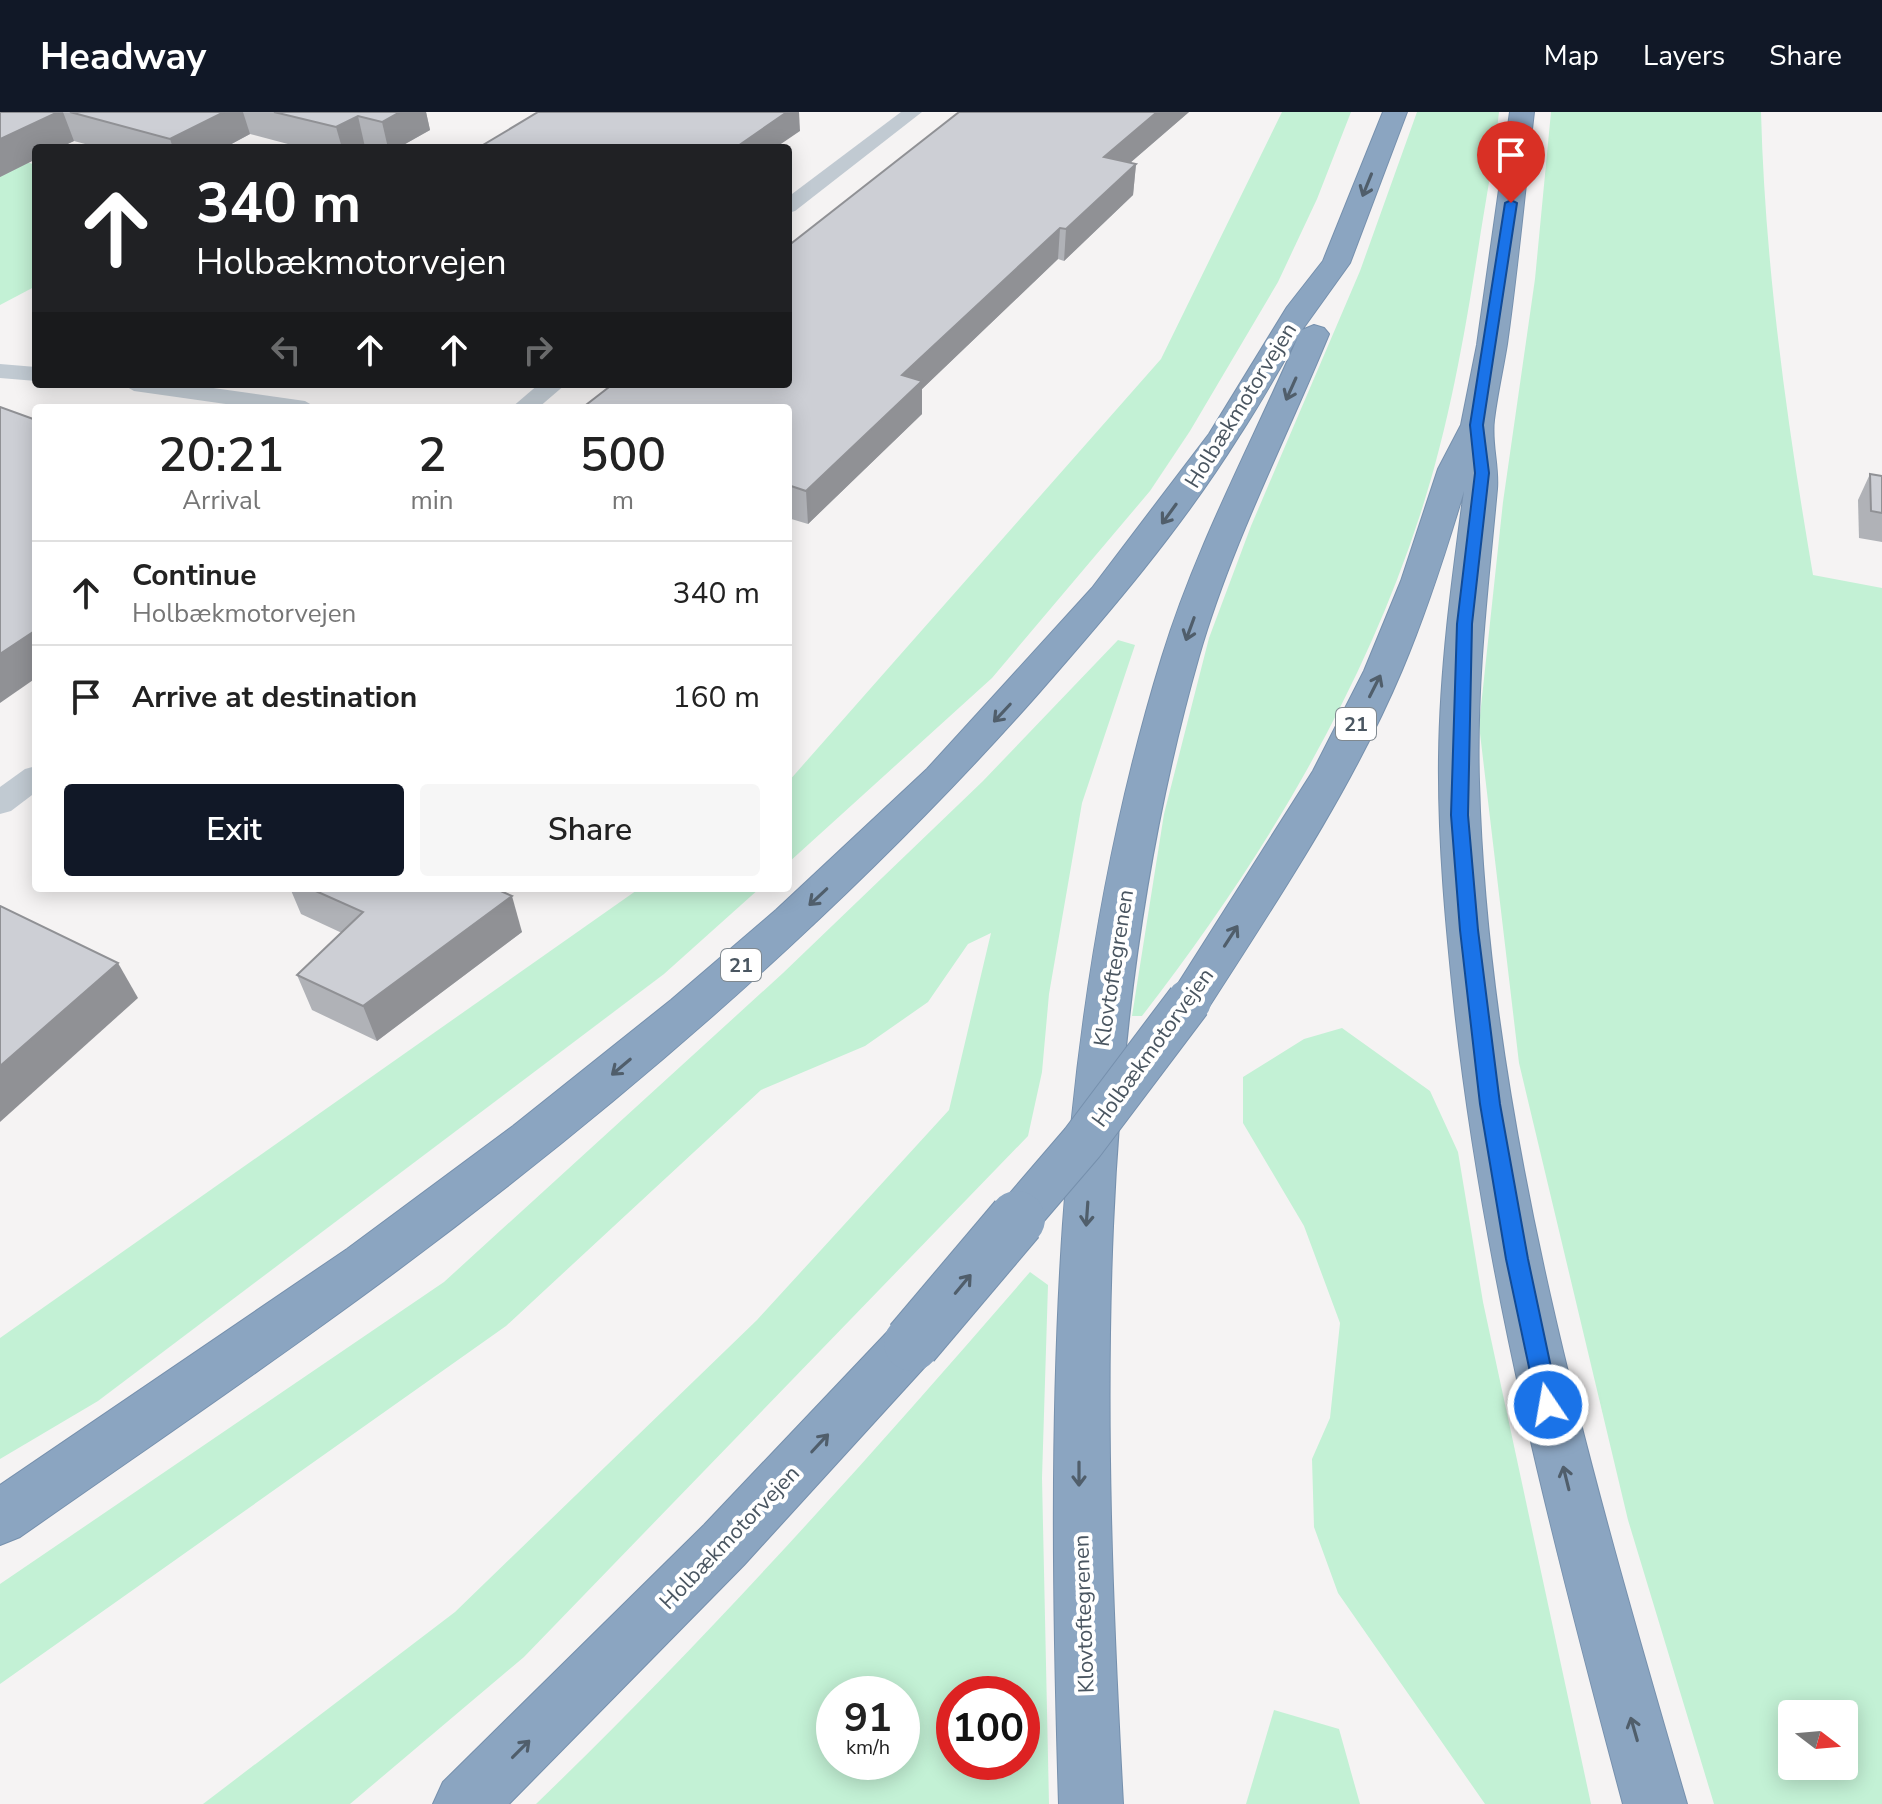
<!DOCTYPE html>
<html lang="en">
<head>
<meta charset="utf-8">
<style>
	body { margin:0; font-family:"Nunito Sans",sans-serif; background:#f6f6f6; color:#222; height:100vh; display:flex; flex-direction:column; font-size:30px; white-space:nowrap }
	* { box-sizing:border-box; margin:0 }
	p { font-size:26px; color:#767676 }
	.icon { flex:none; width:44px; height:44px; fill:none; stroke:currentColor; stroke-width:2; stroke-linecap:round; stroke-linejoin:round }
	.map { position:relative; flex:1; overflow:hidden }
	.panel { position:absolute; left:32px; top:292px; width:760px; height:488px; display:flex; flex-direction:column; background:#fff; border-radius:8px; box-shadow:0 4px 20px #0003 }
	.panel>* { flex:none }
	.top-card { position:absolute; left:32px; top:32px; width:760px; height:244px; border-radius:8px; box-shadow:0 4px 20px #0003; background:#202124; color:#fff; overflow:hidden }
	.needle { width:52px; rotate:106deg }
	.buttons { position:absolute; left:1778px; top:1588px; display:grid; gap:16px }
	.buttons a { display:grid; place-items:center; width:80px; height:80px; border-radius:8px; background:#fff; box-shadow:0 4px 20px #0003; font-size:40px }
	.speed { position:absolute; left:816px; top:1564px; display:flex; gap:16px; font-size:40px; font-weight:700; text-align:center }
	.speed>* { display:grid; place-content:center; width:104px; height:104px; border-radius:50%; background:#fff; box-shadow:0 4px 20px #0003; line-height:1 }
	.speed small { font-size:20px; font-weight:400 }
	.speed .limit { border:12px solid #d22; background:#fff; color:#111 }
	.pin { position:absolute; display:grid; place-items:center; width:68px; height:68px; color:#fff; margin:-82px -34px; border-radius:50% 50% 50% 0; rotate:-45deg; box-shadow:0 0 8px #0007 }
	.pin .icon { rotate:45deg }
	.me { position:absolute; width:88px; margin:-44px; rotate:348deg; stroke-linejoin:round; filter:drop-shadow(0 0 6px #0008) }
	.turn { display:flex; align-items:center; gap:28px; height:168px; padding:0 32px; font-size:36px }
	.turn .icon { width:104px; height:104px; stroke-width:2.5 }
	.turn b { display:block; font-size:56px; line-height:68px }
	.lanes { display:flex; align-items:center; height:76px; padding:0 32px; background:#0003; justify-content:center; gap:40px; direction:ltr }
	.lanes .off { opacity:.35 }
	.eta { display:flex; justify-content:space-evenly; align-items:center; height:136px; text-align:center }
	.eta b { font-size:48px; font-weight:600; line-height:56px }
	.primary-button { display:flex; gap:16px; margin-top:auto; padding:16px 32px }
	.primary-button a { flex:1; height:92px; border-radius:8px; background:#111827; color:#fff; font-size:32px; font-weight:600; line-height:92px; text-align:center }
	.primary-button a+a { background:#f6f6f6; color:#222 }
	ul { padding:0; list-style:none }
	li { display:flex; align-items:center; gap:24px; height:104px; padding:0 32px; border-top:2px solid #e0e0e0 }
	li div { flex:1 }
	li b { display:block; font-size:30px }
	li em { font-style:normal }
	header { display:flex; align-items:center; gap:48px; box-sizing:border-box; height:112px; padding:0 40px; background:#111827; color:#fff }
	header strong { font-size:38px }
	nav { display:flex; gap:44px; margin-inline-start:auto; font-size:28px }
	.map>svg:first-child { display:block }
</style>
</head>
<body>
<header>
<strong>Headway</strong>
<nav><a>Map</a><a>Layers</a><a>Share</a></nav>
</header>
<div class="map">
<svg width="1882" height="1692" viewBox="0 0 1882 1692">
	<rect width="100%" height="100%" fill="#f5f3f3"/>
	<g fill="#c3f1d5" fill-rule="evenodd">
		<polygon points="1282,0 1351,0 1317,87 1278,170 1190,319 1150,379 992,566 788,751 788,670 1161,247"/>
		<path d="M1417,0h82c-5,46 -14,92 -21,138 -14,89 -30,180 -58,265 -59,182 -161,350 -278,501h-10l32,-202 45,-176 42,-112 109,-255z"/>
		<path d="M1551,0h210c4,154 26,311 52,463l69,13v1216h-168l-86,-284 -109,-457 -40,-338 24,-223 32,-223zM1792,1602h52v52h-52z"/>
		<polygon points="0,42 36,53 36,174 0,193"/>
		<polygon points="1118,528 1135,533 1082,691 1049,882 1042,960 1028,1024 524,1545 350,1692 203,1692 455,1500 757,1208 949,998 991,821 968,832 928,890 865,934 761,978 506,1214 0,1572 0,1472 444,1170 783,861 983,669"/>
		<polygon points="640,776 760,776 664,862 98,1289 0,1347 0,1226"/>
		<polygon points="1342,916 1430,979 1458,1040 1483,1190 1591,1692 1485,1692 1338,1481 1314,1415 1312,1347 1330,1306 1340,1211 1304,1114 1243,1011 1243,965 1304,927"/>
		<path d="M1030,1160l18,13 -6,193 7,326h-513c174,-168 336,-349 494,-532zM834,1582h68v68h-68zM954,1582h68v68h-68z"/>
		<polygon points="1274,1598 1339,1617 1360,1692 1246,1692"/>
	</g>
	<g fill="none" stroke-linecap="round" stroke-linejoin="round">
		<defs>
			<g id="highway">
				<path d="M1383,0h24l-57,151 -48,67 12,-5 10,3 5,6c-44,107 -98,211 -130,322 -107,375 -97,763 -76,1148h-64c-12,-387 -12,-774 103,-1147 34,-111 90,-214 136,-320 -19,33 -38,67 -59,99 -58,93 -130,177 -202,259 -194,219 -419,412 -654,586 -119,88 -242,171 -363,256l-20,8v-60l347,-236 166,-123 158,-126 105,-90 151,-141 165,-181 117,-154 78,-127 36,-46z"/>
				<path d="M1510,0h24c-9,77 -16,155 -27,232 -4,25 -10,51 -13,76 -3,23 5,46 3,69 -9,98 -21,194 -18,293 9,341 113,696 208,1022h-64c-70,-261 -138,-523 -168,-793 -9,-84 -17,-169 -16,-254 1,-89 13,-177 25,-266 -18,60 -37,120 -62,179 -51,121 -126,232 -197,343l-16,5 -16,-5 -6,-12 146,-230 51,-100 37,-90 37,-112 23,-44 16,-80z"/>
				<polygon points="912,1207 931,1214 938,1231 931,1248 744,1453 509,1692 433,1692 443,1670 704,1413 893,1214"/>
			</g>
		</defs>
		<use href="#highway" stroke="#7690ad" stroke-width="2"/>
		<g fill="#c1cad2" fill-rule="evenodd">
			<polygon points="901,0 922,0 795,99 788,101 788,85"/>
			<polygon points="0,252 36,255 36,269 0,266"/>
			<polygon points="122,272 185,272 305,289 317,296 254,296 134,279"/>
			<polygon points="539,272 566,272 538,296 511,296"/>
			<polygon points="36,654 36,680 11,699 0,702 0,675 25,657"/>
		</g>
		<use href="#highway" fill="#8ba5c1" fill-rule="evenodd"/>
		<defs>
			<polyline id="highway-bridge-far1" points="1015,1109 1082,1031 1189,889"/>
			<polyline id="highway-bridge" points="912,1231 1017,1107"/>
		</defs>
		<use href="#highway-bridge-far1" stroke="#7690ad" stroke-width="46" stroke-linecap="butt"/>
		<use href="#highway-bridge" stroke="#7690ad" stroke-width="58" stroke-linecap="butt"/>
		<use href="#highway-bridge-far1" stroke="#8ba5c1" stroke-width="44"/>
		<use href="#highway-bridge" stroke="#8ba5c1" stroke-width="56"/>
	</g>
	<g fill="#b0b2b7">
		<polygon points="0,0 426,0 430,18 398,36 303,36 250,22 224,36 100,36 74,29 59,36 36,36 36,47 0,65"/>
		<polygon points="959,0 1189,0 1130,51 1136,52 1133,83 1064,149 1058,147 922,277 922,302 808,412 788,406 788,296"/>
		<polygon points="420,272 440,272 434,276"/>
		<polygon points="1870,362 1882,364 1882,430 1859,426 1858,388"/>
		<polygon points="290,776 494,776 522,820 377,929 312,898 297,863 342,821 301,802"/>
	</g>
	<g fill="#909195">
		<polygon points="58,0 63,0 74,29 59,36 36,36 36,47 0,65 0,27"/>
		<polygon points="224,0 243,0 250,22 224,36 173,36 170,27"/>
		<polygon points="400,0 426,0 430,18 398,36 388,36 382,10"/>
		<polygon points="787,0 799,0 800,19 775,36 735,36"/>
		<polygon points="1157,0 1189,0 1102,75 1104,45"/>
		<polygon points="358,4 365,35 342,36 336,15"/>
		<polygon points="1136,52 1133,83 1064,149 1066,117"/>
		<polygon points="1060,116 1058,147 922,277 922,302 808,412 806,379 902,263"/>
		<polygon points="36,518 36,566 0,591 0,542"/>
		<polygon points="512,784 522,820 377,929 363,894"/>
		<polygon points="118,851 138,886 0,1010 0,954"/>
	</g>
	<g fill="#cdcfd5" stroke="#909195" stroke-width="2">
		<polygon points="0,0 58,0 0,27"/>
		<polygon points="70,0 224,0 170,27"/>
		<polygon points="274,0 400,0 382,10 358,4 336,15"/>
		<polygon points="538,0 787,0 735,36 478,36"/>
		<polygon points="959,0 1157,0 1104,45 1136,52 1066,117 1060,116 902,263 922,269 806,379 788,373 788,296 582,296 613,272 788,272 788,134"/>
		<polygon points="0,295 36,308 36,518 0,542"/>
		<polygon points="1870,362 1882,364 1882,401 1871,399"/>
		<polygon points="309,776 494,776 512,784 363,894 297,863 363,800"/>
		<polygon points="0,794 118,851 0,954"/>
	</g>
	<defs><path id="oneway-shaft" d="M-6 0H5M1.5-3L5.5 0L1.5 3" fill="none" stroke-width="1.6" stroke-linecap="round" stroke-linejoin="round" transform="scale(2)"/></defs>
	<g stroke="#505e6b">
		<use href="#oneway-shaft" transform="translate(1367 73) rotate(112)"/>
		<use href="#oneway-shaft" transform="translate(1291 277) rotate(114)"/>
		<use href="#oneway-shaft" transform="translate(1169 402) rotate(126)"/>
		<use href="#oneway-shaft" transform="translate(1190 517) rotate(110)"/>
		<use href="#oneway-shaft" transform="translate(1375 574) rotate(-63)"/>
		<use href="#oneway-shaft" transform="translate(1002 601) rotate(133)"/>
		<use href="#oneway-shaft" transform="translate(818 785) rotate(137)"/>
		<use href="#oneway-shaft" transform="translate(1231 824) rotate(-57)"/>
		<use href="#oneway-shaft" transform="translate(621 955) rotate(140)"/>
		<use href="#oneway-shaft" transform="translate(1087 1102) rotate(94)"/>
		<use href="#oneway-shaft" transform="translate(963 1172) rotate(-50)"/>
		<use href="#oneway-shaft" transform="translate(820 1331) rotate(-47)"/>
		<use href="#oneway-shaft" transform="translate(1079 1362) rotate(90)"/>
		<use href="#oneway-shaft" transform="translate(1566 1366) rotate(-104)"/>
		<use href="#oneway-shaft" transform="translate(1634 1617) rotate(-106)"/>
		<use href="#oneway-shaft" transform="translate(521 1637) rotate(-45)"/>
	</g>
	<polygon fill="#1a73e8" stroke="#114b97" stroke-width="2" points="1511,88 1517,91 1483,313 1489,361 1472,512 1468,703 1478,818 1500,992 1528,1147 1559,1293 1556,1300 1548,1303 1540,1300 1537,1293 1506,1147 1480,992 1460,818 1451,703 1457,512 1475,361 1470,313 1505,91"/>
	<g text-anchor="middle" stroke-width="8" stroke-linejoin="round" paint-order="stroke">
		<g fill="#fff" stroke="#808990" stroke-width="2">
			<rect x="1336" y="596" width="40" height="32" rx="6"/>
			<rect x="721" y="837" width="40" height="32" rx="6"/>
		</g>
		<g font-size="20" font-weight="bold" fill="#4a5661">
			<text x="1356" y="619">21</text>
			<text x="741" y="860">21</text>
		</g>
		<g font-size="22" fill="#4a5661" stroke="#fff">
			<text transform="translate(1240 293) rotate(-58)" y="8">Holbækmotorvejen</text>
			<text transform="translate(1113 856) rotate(-81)" y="8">Klovtoftegrenen</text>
			<text transform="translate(1152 935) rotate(-54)" y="8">Holbækmotorvejen</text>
			<text transform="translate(729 1425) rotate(-46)" y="8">Holbækmotorvejen</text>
			<text transform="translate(1083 1502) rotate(-92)" y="8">Klovtoftegrenen</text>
		</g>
	</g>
</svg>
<div class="buttons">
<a><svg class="needle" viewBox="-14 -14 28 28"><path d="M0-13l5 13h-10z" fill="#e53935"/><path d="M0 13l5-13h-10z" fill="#767676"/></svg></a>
</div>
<div class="speed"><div>91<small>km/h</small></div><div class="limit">100</div></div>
<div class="pin" style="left:1511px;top:91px;background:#d93025"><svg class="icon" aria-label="arrive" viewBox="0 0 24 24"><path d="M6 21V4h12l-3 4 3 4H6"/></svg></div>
<svg class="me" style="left:1548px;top:1293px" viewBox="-20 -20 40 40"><circle r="17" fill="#1a73e8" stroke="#fff" stroke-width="3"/><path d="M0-11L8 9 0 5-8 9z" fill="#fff"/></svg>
<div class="top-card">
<div class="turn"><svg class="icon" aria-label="ahead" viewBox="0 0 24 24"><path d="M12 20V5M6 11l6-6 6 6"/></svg><div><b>340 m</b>Holbækmotorvejen</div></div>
<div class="lanes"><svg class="icon off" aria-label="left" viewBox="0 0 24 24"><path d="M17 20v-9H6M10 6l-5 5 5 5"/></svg><svg class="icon" aria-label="ahead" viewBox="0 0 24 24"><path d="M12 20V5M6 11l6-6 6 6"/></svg><svg class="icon" aria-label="ahead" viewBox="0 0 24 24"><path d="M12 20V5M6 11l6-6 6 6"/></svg><svg class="icon off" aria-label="right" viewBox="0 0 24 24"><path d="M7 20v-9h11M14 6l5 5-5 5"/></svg></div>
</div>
<section class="panel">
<div class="eta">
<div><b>20:21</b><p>Arrival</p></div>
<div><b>2</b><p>min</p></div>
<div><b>500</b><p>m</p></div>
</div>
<ul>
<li><svg class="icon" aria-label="ahead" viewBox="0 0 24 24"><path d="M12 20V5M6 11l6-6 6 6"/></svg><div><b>Continue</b><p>Holbækmotorvejen</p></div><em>340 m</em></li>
<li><svg class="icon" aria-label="arrive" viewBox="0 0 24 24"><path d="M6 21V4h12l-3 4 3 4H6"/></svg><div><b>Arrive at destination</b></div><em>160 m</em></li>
</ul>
<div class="primary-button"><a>Exit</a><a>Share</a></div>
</section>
</div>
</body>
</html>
